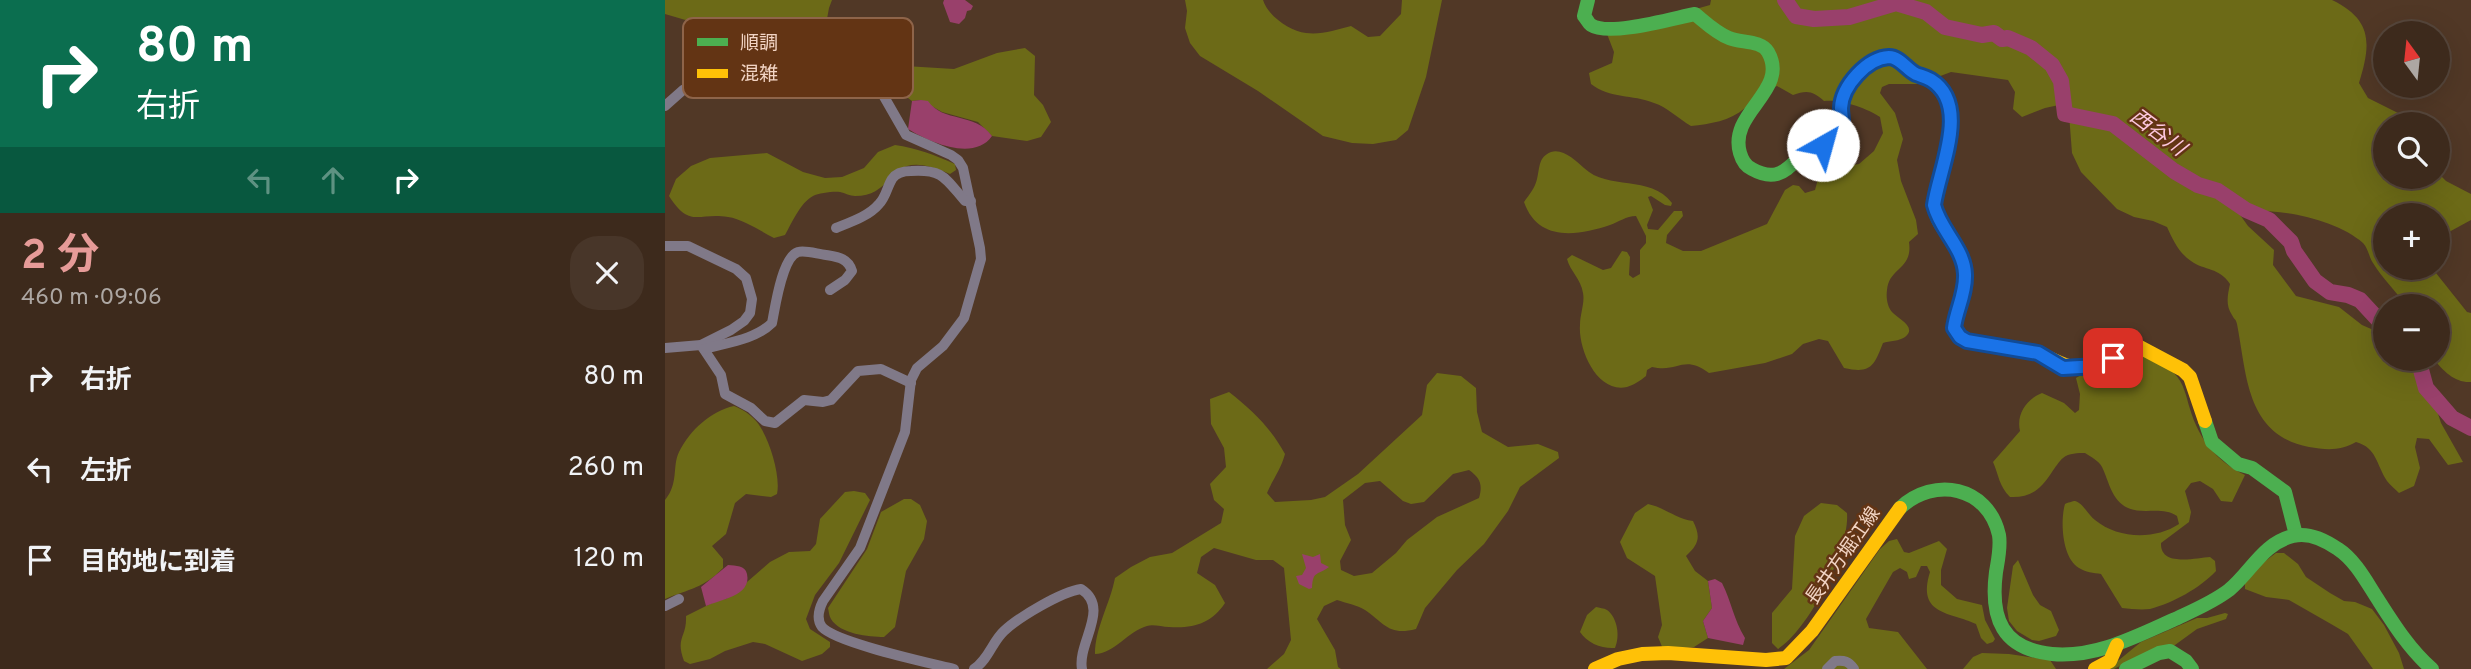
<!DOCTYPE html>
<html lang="ja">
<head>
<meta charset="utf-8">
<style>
	body { margin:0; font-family:Overpass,"Noto Sans JP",sans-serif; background:#483629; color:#f1f3f6; height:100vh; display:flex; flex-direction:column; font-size:26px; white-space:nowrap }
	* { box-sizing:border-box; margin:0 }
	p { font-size:23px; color:#ada7a3 }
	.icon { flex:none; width:38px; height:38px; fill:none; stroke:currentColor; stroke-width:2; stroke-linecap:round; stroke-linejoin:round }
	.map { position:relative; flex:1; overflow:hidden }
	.details { display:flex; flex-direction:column; background:#3d2a1c; width:665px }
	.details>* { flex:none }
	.banner { background:#0b6e4f; color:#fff; overflow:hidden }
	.needle { width:46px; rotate:345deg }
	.controls { position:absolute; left:1708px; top:21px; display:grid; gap:14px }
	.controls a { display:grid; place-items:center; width:77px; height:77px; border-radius:50%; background:#3d2a1c; box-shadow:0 7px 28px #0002,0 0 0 2px #56463b; font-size:35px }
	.pin { position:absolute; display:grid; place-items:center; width:60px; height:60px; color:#fff; margin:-30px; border-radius:14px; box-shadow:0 4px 10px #0006 }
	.me { position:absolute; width:77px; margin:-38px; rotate:38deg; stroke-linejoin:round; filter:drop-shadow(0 0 5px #0008) }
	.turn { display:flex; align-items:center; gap:24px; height:147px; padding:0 21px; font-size:32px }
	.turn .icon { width:91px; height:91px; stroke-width:2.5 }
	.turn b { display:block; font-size:49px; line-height:60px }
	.lanes { display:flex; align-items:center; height:66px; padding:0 21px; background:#0003; justify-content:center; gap:35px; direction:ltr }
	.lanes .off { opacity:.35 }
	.round { display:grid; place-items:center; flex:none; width:74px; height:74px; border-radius:28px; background:#483629 }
	.head { display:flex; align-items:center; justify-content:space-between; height:119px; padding:0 21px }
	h1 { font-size:42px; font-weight:700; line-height:52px; color:#e69b98 }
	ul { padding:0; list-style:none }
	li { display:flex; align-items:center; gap:21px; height:91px; padding:0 21px }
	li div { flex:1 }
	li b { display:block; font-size:26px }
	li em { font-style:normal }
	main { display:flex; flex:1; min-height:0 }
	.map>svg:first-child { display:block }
</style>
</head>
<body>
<main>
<section class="details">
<div class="banner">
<div class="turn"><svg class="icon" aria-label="right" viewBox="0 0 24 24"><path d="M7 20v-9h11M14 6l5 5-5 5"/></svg><div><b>80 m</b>右折</div></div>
<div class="lanes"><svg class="icon off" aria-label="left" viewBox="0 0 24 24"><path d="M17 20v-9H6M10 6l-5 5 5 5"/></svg><svg class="icon off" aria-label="ahead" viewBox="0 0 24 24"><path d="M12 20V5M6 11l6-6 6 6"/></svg><svg class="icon" aria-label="right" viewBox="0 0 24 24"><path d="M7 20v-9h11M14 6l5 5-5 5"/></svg></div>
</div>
<div class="head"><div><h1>2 分</h1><p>460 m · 09:06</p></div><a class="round"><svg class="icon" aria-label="close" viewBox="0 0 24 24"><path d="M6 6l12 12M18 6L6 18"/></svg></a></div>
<ul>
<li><svg class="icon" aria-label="right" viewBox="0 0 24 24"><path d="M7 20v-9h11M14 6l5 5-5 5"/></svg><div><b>右折</b></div><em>80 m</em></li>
<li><svg class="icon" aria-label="left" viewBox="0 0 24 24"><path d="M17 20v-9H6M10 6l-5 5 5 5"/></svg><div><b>左折</b></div><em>260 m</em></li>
<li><svg class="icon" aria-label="arrive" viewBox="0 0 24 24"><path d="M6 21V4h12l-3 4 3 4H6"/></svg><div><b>目的地に到着</b></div><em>120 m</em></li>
</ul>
</section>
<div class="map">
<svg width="1806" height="669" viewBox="0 0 1806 669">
	<rect width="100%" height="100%" fill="#513826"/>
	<g fill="#6c6a17" fill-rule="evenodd">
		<polygon points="0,0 167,0 164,8 157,46 144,54 126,56 116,51 104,38 87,31 58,31 0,14"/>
		<path d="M520,0h78c5,16 27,31 43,33 15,2 30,-3 45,-7l17,11 12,-1 21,-22 1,-14h40l-16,77 -18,53 -12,10 -23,4 -21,-1 -29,-7 -65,-45 -58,-35 -10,-13 -5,-15 2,-17z"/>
		<path d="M1046,0h621c41,20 39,44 27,83l9,15 30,15 12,11h-25v53h53v-4l8,8 25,13v26l-33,18v-23h-53v53h47l35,44 4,1v69c-16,1 -28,-11 -37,-23h4v-53h-32c-10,-15 -24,-28 -33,-43 -4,-6 -5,-15 -10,-20 -28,-25 -89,-36 -125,-31l10,14 26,24 -1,15 23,31 43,11 23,18 23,10v24h26l21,36 9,28 22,39 -15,3 -19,-26 -12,-1 -2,9 5,21 -6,18 -15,7c-4,-4 -9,-8 -12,-12 -11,-17 -10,-33 -31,-39 -15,9 -30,8 -47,5 -63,-12 -62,-72 -72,-123 -2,-7 -2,-3 -5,-9 -7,-10 -4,-21 -2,-31 -11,-17 -25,-13 -39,-23 -12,-8 -18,-21 -24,-34l-14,-6 -19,-4 -17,-8 -36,-37 -9,-19 -3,-39 -10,-9 -14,3 -23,9 -9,-8 2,-17 -7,-12 -57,-8 -32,12h-30l-7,3 -2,6 15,20 8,26 -6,21 4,21 15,39 2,14 -9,8c4,28 -20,25 -22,48 -1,7 0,16 5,22 5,6 26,15 13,25 -5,4 -16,4 -22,6 -9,23 -12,31 -39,25l-16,-27 -9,-2 -16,5 -11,10 -27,9 -56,10c-26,-19 -30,0 -57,-6l-5,3 -1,6c-5,4 -12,9 -19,11 -30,7 -49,-38 -47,-62 0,-11 5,-22 3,-32 -2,-14 -13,-22 -16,-34l5,-4 31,15 8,-2 11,-17 5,1 3,5 -1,18 4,3 7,-4v-24l6,-7v-7l-10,-20c-10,0 -17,6 -26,9 -33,11 -72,17 -86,-23 5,-7 11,-14 13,-23 3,-11 1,-22 14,-27 12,-4 25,9 33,16 24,23 66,6 88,35l-1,3 -6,-1 -14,-9 -3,1 5,13 -6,15 1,4 10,1 16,-19h8l1,5 -16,19 -1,8 17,8h18l66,-27 18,-34 8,-5 6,1 6,7 10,-3 3,-11 17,-11 24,-4 15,-13 9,-18 -3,-16c-13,-9 -40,-18 -56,-16 -11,-10 -17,-11 -31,-6l-16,-9c-15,5 -21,13 -32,22 -15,13 -35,16 -54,18 -12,-7 -24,-19 -37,-23 -22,-9 -44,-4 -63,-19l-2,-11 23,-10 2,-11 -7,-18 103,-29z"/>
		<polygon points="360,48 370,56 369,95 378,105 386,122 376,137 362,141 327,136 313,122 277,112 256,100 247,101 227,86 227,72 240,66 289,69 332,53"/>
		<path d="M230,145c21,3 40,10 60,19l1,6 -6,4c-66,-30 -50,22 -95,22 -5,0 -10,-3 -15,-4 -6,-1 -21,1 -27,4 -13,7 -21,27 -28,39l-11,3c-14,-7 -31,-19 -46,-21 -30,-5 -38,12 -59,-21l7,-17 15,-13 19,-8 57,-5 36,19 22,6 17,-1 22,-9 14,-16z"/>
		<path d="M1470,353c12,5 31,11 39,20 10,10 12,23 16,36 9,30 26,52 55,66l-13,27 -11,-1 -8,-12 -13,-8 -9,2 -6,8 6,21 -2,10 -28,21c-1,24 34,15 49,14l5,4 1,10c-16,17 -43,32 -66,38 -9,1 -19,0 -28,-1l-21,-34c-7,-1 -16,-2 -22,-6 -17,-10 -19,-47 -14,-64 2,-1 8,-3 10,-3 8,2 14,15 20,19 23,19 60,20 84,4l-2,-8c-15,-10 -33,-1 -49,-8 -17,-8 -19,-27 -26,-41 -3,-6 -11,-10 -17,-14 -7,0 -16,0 -22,5 -4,3 -8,10 -11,14 -11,17 -21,26 -42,25 -11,-11 -11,-21 -17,-35l27,-31c-4,-17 7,-32 22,-38l22,10 11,10 4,-3 1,-16 -4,-16c7,-5 14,-4 22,-7 13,-4 24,-15 37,-18z"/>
		<path d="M772,373l24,3 15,12 1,24 5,20 26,15 30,-3 20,8 1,6 -39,29 -12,24 -24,33 -27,26 -32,38 -9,21c-27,7 -31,-5 -51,-19 -8,-5 -19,-7 -28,-10l-13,6 -7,13 18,31 3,17 3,2h-74l17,-15 7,-14 -7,-72 -11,-8h-17l-42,-12 -13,9 -4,16 18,12 10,18c-13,20 -32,26 -56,24 -7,0 -16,-3 -22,-1 -19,5 -33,28 -52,28 0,-26 15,-50 20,-76l16,-11 19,-10 22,-4 49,-30 3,-14 -10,-9 -4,-16 16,-17 -2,-19 -13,-24 -1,-25 19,-7c23,18 42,36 56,62 -4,15 -12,25 -18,39l8,9 36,-2 14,-3 33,-23 64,-59 5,-30zM804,470c11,8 14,14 10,28l-42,19 -30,23 -11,13 -24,20 -18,3 -13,-6 -1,-9 11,-21 -6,-15 -2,-25 22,-17 15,-2 23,20 8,3 13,-2 29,-28z"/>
		<path d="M69,406c8,3 16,8 22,15 13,15 25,55 21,73l-6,3 -25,-3 -11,9 -9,31 -14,12 11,13v9c-19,20 -34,21 -58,31v-99c14,-17 7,-34 14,-48 11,-22 32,-41 55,-46z"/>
		<path d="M189,491l11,2 5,7 -31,63 -24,32 -9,24 4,10 20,13v5l-8,7 -20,7 -37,-17 -12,-2 -28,9 -15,8 -20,5 -6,-3c-9,-24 3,-23 2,-45l32,-16 8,-1 18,-12 3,-5 23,-20 19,-10 21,-1 6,-7 4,-25 25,-27z"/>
		<path d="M239,499h7l9,6 7,16 -3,18 -18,32 -11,56 -11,10c-15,0 -44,-3 -53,-18 -2,-3 -2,-7 -3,-11l39,-59 14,-37z"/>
		<path d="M1156,503l16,2 10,8c3,36 -38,116 -69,136l-6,-6v-30l20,-24 3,-53 9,-20z"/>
		<path d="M983,504c18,4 28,15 45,17 8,16 6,23 -7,35l9,15 13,10 4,27 -9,13 5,17 -14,9 -31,2 -5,-12 4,-12 -7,-49 -28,-18 -7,-16 15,-29z"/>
		<path d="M1232,539l7,13 5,1 30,-12 8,8 -6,21v15l16,14 25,6 3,15 10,19 -2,3 -6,2 -6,-6 -5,-14c-24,-12 -60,-8 -46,-52l-3,-6h-6l-5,11 -7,2 -2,-7 -7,-4 -7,4 -27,47 3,9 29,4 29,37h-143l25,-19 71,-101 9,-8z"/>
		<polygon points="1611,553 1619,553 1633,564 1641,577 1665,593 1679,601 1690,602 1707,609 1719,625 1734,653 1739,669 1708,669 1683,634 1666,624 1624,600 1601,597 1580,589 1580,582 1595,565"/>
		<polygon points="1353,560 1368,595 1375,605 1386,611 1394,630 1391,636 1374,641 1367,640 1352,631 1344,621 1342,608 1348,566"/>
		<path d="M931,607c3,1 8,1 11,3 11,8 13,27 8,38 -13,1 -28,-5 -35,-16l7,-17z"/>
		<polygon points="1560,613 1563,614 1561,619 1532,629 1510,645 1468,659 1449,669 1437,669 1454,660 1476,642 1532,618 1542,618"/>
		<polygon points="1317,653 1344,654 1385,660 1391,669 1298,669 1308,657"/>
	</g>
	<g fill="#99406b">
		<polygon points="279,0 300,0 308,6 306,10 302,11 300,18 294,24 285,22 278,3"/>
		<path d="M256,100l7,1c15,22 47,11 64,35 -18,26 -63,6 -84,-7l4,-28z"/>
		<path d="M637,554l11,3 7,-3 1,9 8,4c-12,9 -16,3 -17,21l-3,1 -10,-5 -3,-8 6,-1 4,-7z"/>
		<path d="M63,565c8,1 17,0 19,9 5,22 -28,26 -41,32l-5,-19z"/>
		<path d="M1050,579l7,4c10,20 11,35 23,55l-2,7 -35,-7 -5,-17 9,-13 -4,-27z"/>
	</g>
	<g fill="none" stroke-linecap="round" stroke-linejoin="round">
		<g stroke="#99406b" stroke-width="16">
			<polyline points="1120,0 1131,16 1149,19 1184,17 1231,3 1261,12 1280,27 1317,35 1329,33 1337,39 1343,38 1366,48 1387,65 1396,81 1400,114 1448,124 1509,171 1533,185 1553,191 1581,210 1604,220 1626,242 1629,251 1650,281 1665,292 1683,295 1695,300 1720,327"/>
			<polyline points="1753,359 1761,388 1787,418 1806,428"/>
		</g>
		<g stroke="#807988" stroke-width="10">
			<path d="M0,106l18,-16 22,-9 145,-23 8,2 9,7 39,68 45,20 7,5 5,8 17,80 1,11 -17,59 -21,28 -26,22 -6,12 -6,52 -45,116 -37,53c-4,8 -7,18 -1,26 14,16 108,36 132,42"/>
			<path d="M171,228c15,-6 33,-12 43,-24 7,-7 8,-17 13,-25 4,-6 12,-8 19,-8 32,-2 34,7 54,30h6"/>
			<polyline points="0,246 23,246 71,269 81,278 87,299 85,313 79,321 66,330 36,345 0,348"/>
			<polyline points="36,345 56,375 60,394 86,408 100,421 110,423 139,400 158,402 166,400 193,371 216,369 246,383"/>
			<path d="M39,349c21,-6 51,-9 68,-26 3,-15 10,-66 26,-71 8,-2 19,2 28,3 12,2 22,3 26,16l-7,9 -15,10"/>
			<polyline points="0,606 14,599"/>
			<path d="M309,669c15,-10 18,-27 30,-38 15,-14 57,-39 77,-42 30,19 -4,54 1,80"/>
			<path d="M1162,669l8,-8c9,-1 14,0 19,8"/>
		</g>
		<g stroke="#4caf50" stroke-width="14">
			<path d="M923,0l-4,16c3,3 4,7 7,9 18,12 83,-7 104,-11 11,9 21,19 34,24 12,5 32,2 39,14 22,39 -40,60 -28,101 2,7 5,13 12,16 7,4 17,7 25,5 14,-4 21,-19 34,-25 9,-4 23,-2 28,-12 6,-11 0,-25 3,-37 5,-19 32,-50 54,-41 5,2 8,7 13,10 12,9 25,9 34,23 19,28 3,63 -5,92 -1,6 -4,14 -4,21 1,22 28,42 31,66 3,19 -8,38 -11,57 10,15 23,15 40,17"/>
			<polyline points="1540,421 1547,442 1573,464 1587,468 1620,492 1631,535"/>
			<path d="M1235,508c34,-32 88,-22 99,27 2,12 -1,25 -3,37 -6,46 6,77 56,82 43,4 83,-17 121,-34 19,-9 39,-17 56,-30 22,-18 34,-47 64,-54 15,-4 32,4 45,13 17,11 28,32 39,49 16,25 32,51 55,71"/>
			<polyline points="1461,669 1494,653 1505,651 1521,661 1527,669"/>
		</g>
		<g stroke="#ffc107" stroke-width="14">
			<path d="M1329,345c14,2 29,3 44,8 21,8 34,20 58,13 14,-4 23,-18 38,-22l49,26 7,7 15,44"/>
			<polyline points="930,669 953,659 977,654 1003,653 1101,660 1121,658 1147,631 1235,508"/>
			<polyline points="1430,669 1445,661 1452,645"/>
		</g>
	</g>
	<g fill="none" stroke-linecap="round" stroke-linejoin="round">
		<defs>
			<path id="route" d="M1158,145c6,-2 15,-3 18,-10 3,-8 0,-19 0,-27 1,-22 26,-50 48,-51 11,0 18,13 27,17 5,2 10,3 15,6 40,25 8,89 3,125 6,25 30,43 31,69 1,20 -9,36 -11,54l6,9 7,4 71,12 25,15 34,-2 16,-8"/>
		</defs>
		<use href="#route" stroke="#114b97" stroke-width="18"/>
		<use href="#route" stroke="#1a73e8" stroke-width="12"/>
	</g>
	<g text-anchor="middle" stroke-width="5" stroke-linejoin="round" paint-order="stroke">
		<g font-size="19" fill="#f2d4c4" stroke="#633414">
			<text transform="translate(1177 555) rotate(-55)" y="7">長井方堀江線</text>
		</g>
		<g font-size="21" font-style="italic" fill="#fdc8de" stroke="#633414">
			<text transform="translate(1493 132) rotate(37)" y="7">西谷川</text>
		</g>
	</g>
	<rect x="18" y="18" width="230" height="80" rx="10" fill="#633414" stroke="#8e6449" stroke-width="2"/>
	<rect x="32" y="38" width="31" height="8" fill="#4caf50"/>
	<rect x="32" y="69" width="31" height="9" fill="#ffc107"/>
	<g font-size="19" fill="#f2d4c4">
		<text x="75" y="49">順調</text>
		<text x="75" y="80">混雑</text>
	</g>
</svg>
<div class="controls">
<a><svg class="needle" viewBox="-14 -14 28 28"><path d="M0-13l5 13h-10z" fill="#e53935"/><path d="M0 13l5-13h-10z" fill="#ada7a3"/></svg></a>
<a><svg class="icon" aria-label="search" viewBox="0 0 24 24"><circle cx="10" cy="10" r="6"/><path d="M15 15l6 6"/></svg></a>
<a>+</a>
<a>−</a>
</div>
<div class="pin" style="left:1448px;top:358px;background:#d93025"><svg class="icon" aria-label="arrive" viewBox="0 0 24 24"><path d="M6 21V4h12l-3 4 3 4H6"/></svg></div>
<svg class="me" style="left:1158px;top:145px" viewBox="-20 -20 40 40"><circle r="19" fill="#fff"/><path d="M0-13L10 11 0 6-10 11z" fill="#1a73e8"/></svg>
</div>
</main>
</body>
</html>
